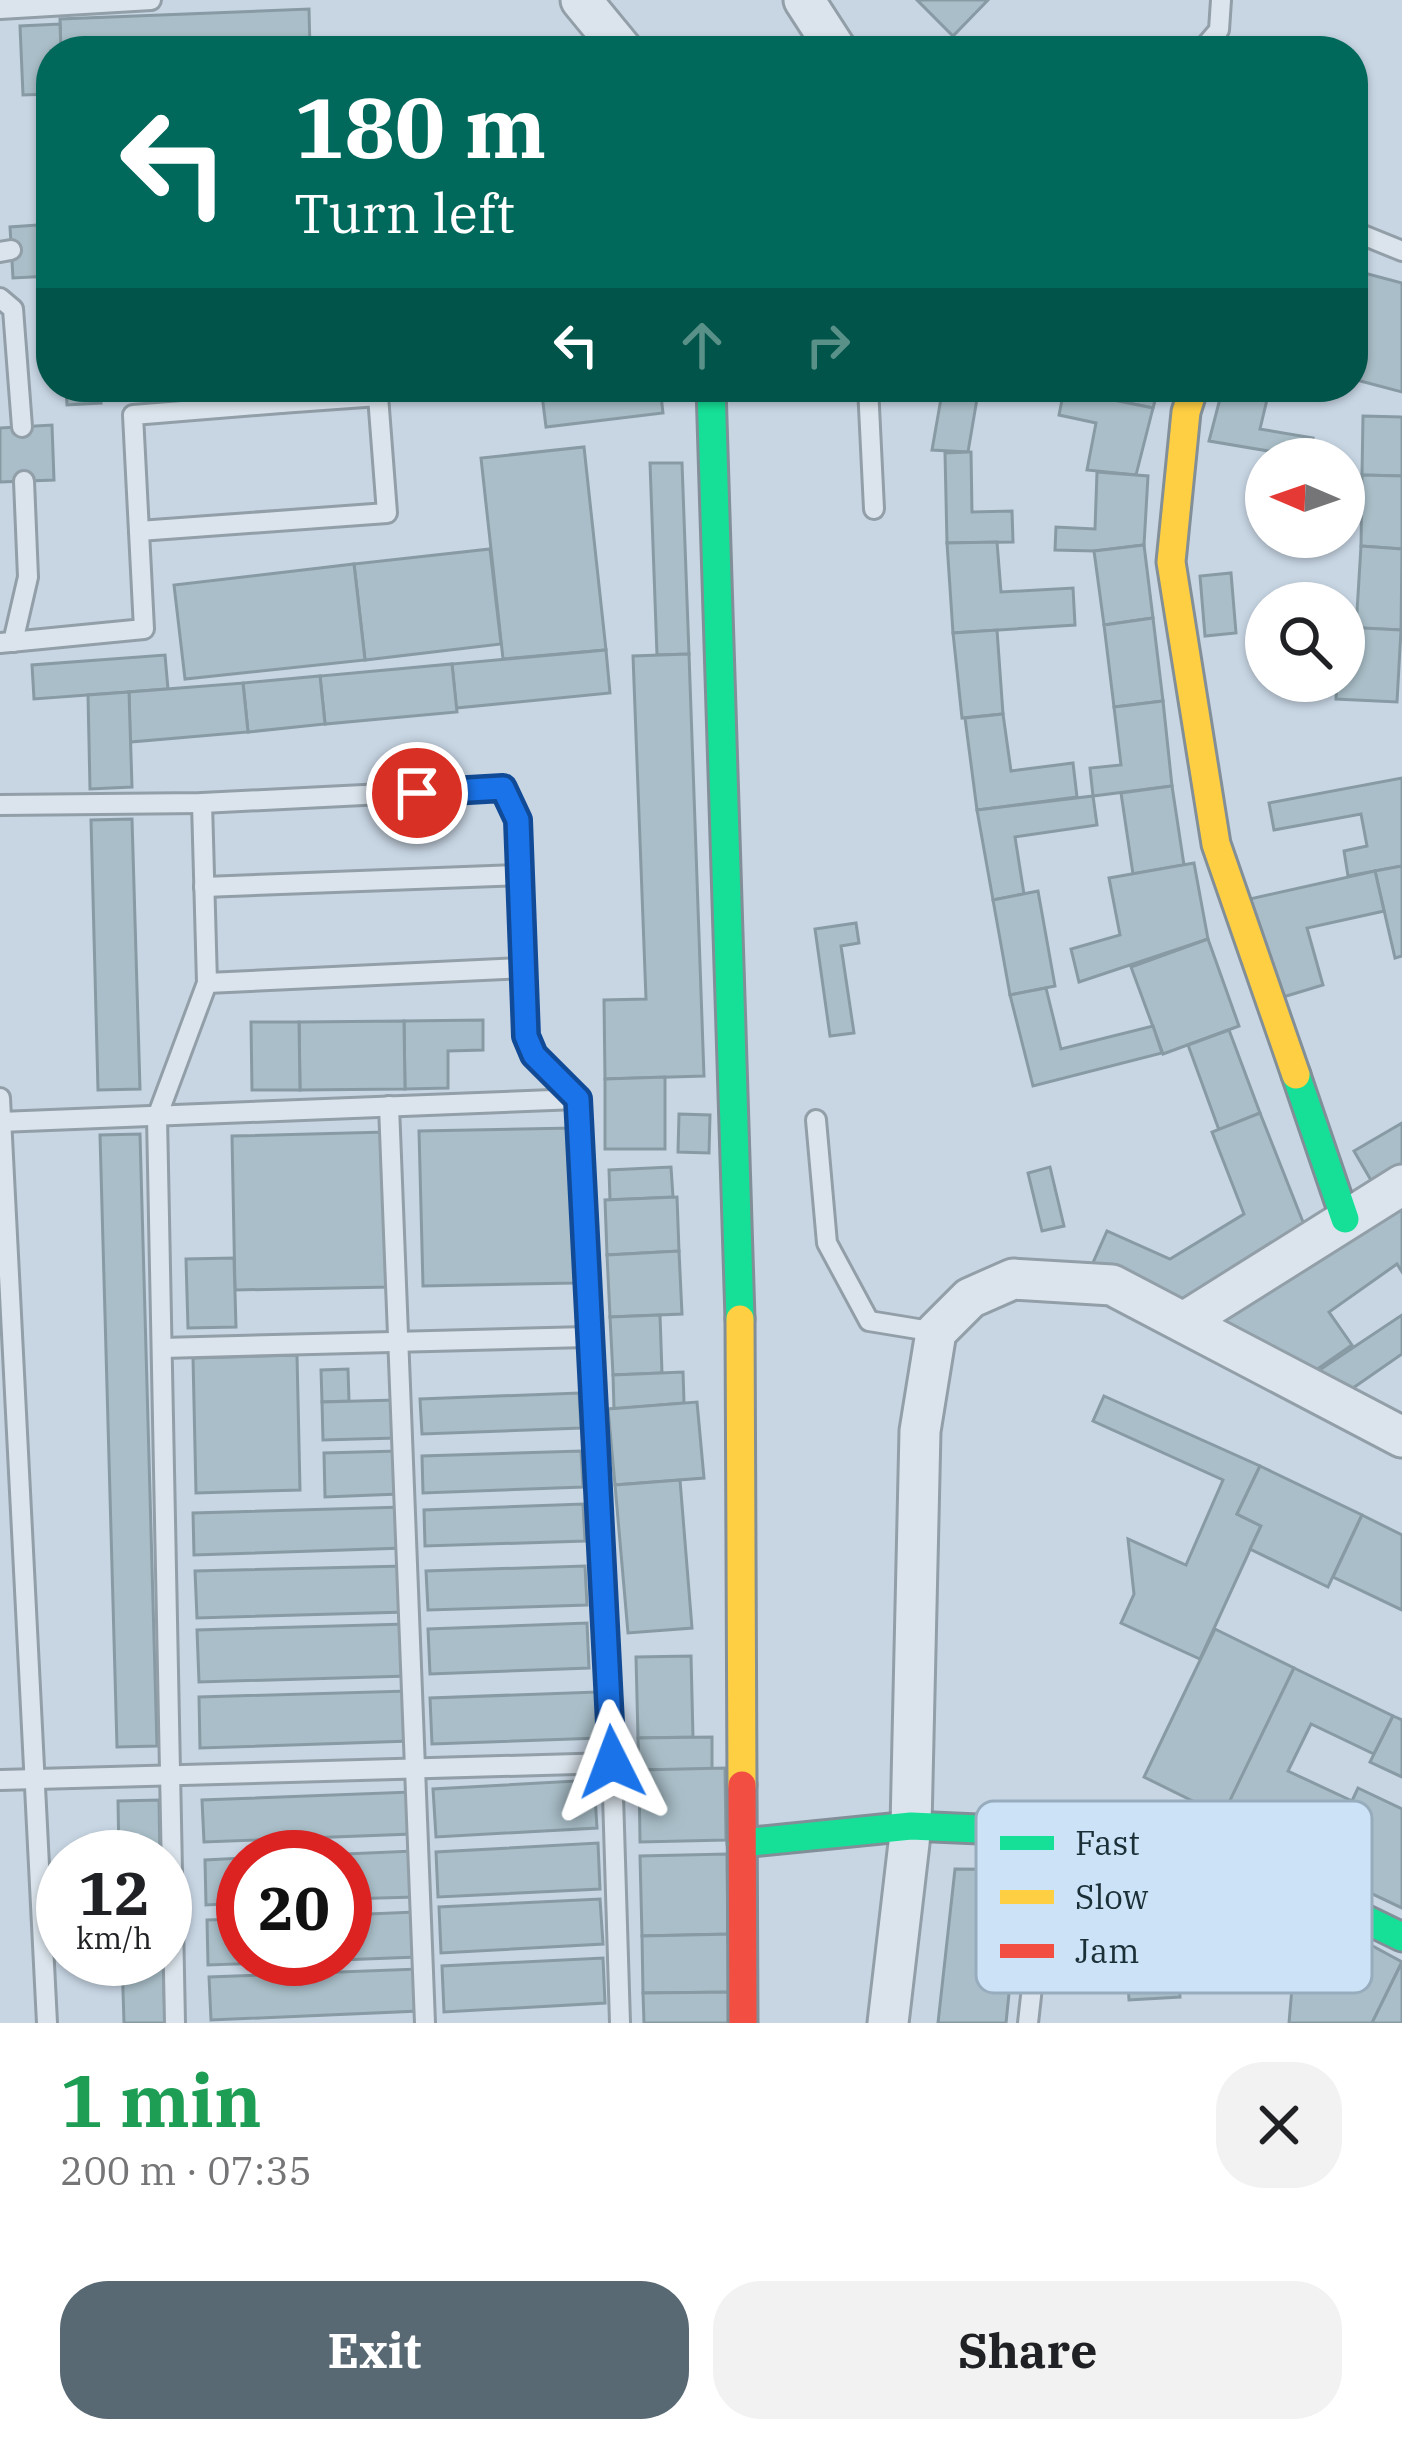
<!DOCTYPE html>
<html lang="en">
<head>
<meta charset="utf-8">
<style>
	body { margin:0; font-family:"IBM Plex Serif",serif; background:#f2f2f2; color:#202124; height:100vh; display:flex; flex-direction:column; font-size:45px; white-space:nowrap }
	* { box-sizing:border-box; margin:0 }
	p { font-size:39px; color:#757577 }
	.icon { flex:none; width:66px; height:66px; fill:none; stroke:currentColor; stroke-width:2; stroke-linecap:round; stroke-linejoin:round }
	.map { position:relative; height:2023px; overflow:hidden }
	.drawer { display:flex; flex-direction:column; background:#fff; flex:1 }
	.drawer>* { flex:none }
	.guide { position:absolute; left:36px; top:36px; width:1332px; height:366px; border-radius:48px; box-shadow:0 3px 9px #0004; background:#00695c; color:#fff; overflow:hidden }
	.needle { width:78px; rotate:272deg }
	.tools { position:absolute; left:1245px; top:438px; display:grid; gap:24px }
	.tools a { display:grid; place-items:center; width:120px; height:120px; border-radius:50%; background:#fff; box-shadow:0 3px 9px #0004; font-size:60px }
	.speed { position:absolute; left:36px; top:1830px; display:flex; gap:24px; font-size:60px; font-weight:700; text-align:center }
	.speed>* { display:grid; place-content:center; width:156px; height:156px; border-radius:50%; background:#fff; box-shadow:0 3px 9px #0004; line-height:1 }
	.speed small { font-size:30px; font-weight:400 }
	.speed .limit { border:18px solid #d22; background:#fff; color:#111 }
	.pin { position:absolute; display:grid; place-items:center; width:102px; height:102px; color:#fff; margin:-51px; border:6px solid #fff; border-radius:50%; box-shadow:0 3px 12px #0007 }
	.me { position:absolute; width:132px; margin:-66px; rotate:357deg; stroke-linejoin:round; filter:drop-shadow(0 0 9px #0008) }
	.turn { display:flex; align-items:center; gap:42px; height:252px; padding:0 60px; font-size:54px }
	.turn .icon { width:156px; height:156px; stroke-width:2.5 }
	.turn b { display:block; font-size:84px; line-height:102px }
	.lanes { display:flex; align-items:center; height:114px; padding:0 60px; background:#0003; justify-content:center; gap:60px; direction:ltr }
	.lanes .off { opacity:.35 }
	.round { display:grid; place-items:center; flex:none; width:126px; height:126px; border-radius:48px; background:#f2f2f2 }
	.summary { display:flex; align-items:center; justify-content:space-between; height:204px; padding:0 60px }
	h1 { font-size:72px; font-weight:800; line-height:90px; color:#1e9e55 }
	.action { display:flex; gap:24px; margin-top:auto; padding:24px 60px }
	.action a { flex:1; height:138px; border-radius:48px; background:#586974; color:#fff; font-size:48px; font-weight:800; line-height:138px; text-align:center }
	.action a+a { background:#f2f2f2; color:#202124 }
	.map>svg:first-child { display:block }
</style>
</head>
<body>
<div class="map">
<svg width="1402" height="2023" viewBox="0 0 1402 2023">
	<rect width="100%" height="100%" fill="#c8d6e4"/>
	<g fill="#a9bec8" stroke="#889ba4" stroke-width="3">
		<polygon points="917,0 988,0 953,36"/>
		<polygon points="309,9 310,51 61,51 60,19"/>
		<polygon points="60,24 61,51 51,51 51,94 23,95 20,26"/>
		<polygon points="51,224 51,276 13,278 10,227"/>
		<polygon points="1353,270 1402,283 1402,392 1353,379 1353,319 1358,300 1353,299"/>
		<polygon points="66,387 100,387 101,403 67,405"/>
		<polygon points="541,387 660,387 663,413 546,427"/>
		<polygon points="943,387 979,387 968,452 932,450"/>
		<polygon points="1069,387 1159,387 1153,408 1068,391"/>
		<polygon points="1223,387 1270,387 1260,429 1313,438 1310,458 1209,441"/>
		<polygon points="1064,390 1153,408 1136,475 1087,470 1096,423 1059,415"/>
		<polygon points="1363,416 1402,417 1402,476 1362,475"/>
		<polygon points="52,425 54,480 0,482 0,428"/>
		<polygon points="584,447 606,650 503,659 481,458"/>
		<polygon points="968,452 971,452 972,512 1012,511 1013,542 947,543 945,453"/>
		<polygon points="650,463 682,463 689,654 657,655"/>
		<polygon points="1097,472 1148,476 1144,545 1094,551 1055,550 1056,527 1095,529"/>
		<polygon points="1362,475 1402,476 1402,549 1361,546"/>
		<polygon points="997,542 1001,592 1073,588 1075,625 953,633 947,543"/>
		<polygon points="1144,545 1153,618 1104,625 1094,551"/>
		<polygon points="1361,546 1402,549 1401,630 1356,628"/>
		<polygon points="490,549 501,644 365,660 354,564"/>
		<polygon points="354,564 365,660 185,679 174,585"/>
		<polygon points="1231,573 1236,633 1205,636 1200,576"/>
		<polygon points="1153,618 1163,701 1114,707 1104,625"/>
		<polygon points="1344,627 1401,630 1397,702 1336,699 1337,681 1344,681"/>
		<polygon points="997,630 1003,714 962,718 953,633"/>
		<polygon points="606,650 610,693 456,708 452,664"/>
		<polygon points="689,654 704,1076 605,1079 604,1000 646,999 633,656"/>
		<polygon points="165,655 168,689 34,699 32,665"/>
		<polygon points="452,664 457,712 325,724 320,676"/>
		<polygon points="320,676 325,724 248,732 243,683"/>
		<polygon points="243,683 248,732 130,742 129,692"/>
		<polygon points="129,692 132,787 90,789 88,695"/>
		<polygon points="1163,701 1172,786 1093,796 1090,768 1121,765 1114,707"/>
		<polygon points="1003,714 1011,771 1073,763 1077,797 977,810 965,718"/>
		<polygon points="1402,778 1402,866 1348,876 1344,851 1367,846 1361,814 1274,830 1269,803"/>
		<polygon points="1172,786 1184,865 1133,874 1121,793"/>
		<polygon points="1093,796 1097,825 1015,837 1024,894 993,900 977,810"/>
		<polygon points="132,819 140,1089 98,1090 91,820"/>
		<polygon points="1194,863 1208,939 1079,982 1071,949 1120,935 1109,878"/>
		<polygon points="1402,866 1402,956 1395,958 1375,871"/>
		<polygon points="1375,871 1384,911 1307,928 1323,985 1273,1000 1245,900"/>
		<polygon points="1038,891 1055,986 1010,995 993,900"/>
		<polygon points="856,923 859,943 841,946 854,1033 830,1036 815,929"/>
		<polygon points="1208,939 1239,1026 1163,1054 1131,967"/>
		<polygon points="1046,988 1061,1049 1153,1026 1162,1053 1033,1086 1010,995"/>
		<polygon points="483,1020 483,1050 448,1051 448,1088 405,1089 404,1021"/>
		<polygon points="404,1021 405,1089 300,1090 299,1022"/>
		<polygon points="251,1022 299,1022 300,1090 252,1090"/>
		<polygon points="1229,1030 1260,1113 1219,1130 1188,1045"/>
		<polygon points="665,1077 665,1149 605,1149 605,1079"/>
		<polygon points="1260,1113 1305,1227 1179,1303 1092,1265 1107,1231 1170,1259 1244,1214 1212,1132"/>
		<polygon points="679,1114 710,1115 709,1153 678,1152"/>
		<polygon points="1402,1123 1402,1164 1372,1182 1354,1151"/>
		<polygon points="572,1128 575,1283 423,1286 419,1131"/>
		<polygon points="386,1132 390,1287 235,1290 232,1136"/>
		<polygon points="140,1134 157,1746 117,1747 100,1135"/>
		<polygon points="671,1167 673,1197 610,1200 609,1170"/>
		<polygon points="1050,1167 1064,1226 1042,1231 1028,1173"/>
		<polygon points="677,1197 679,1251 607,1255 605,1200"/>
		<polygon points="1402,1201 1402,1272 1397,1264 1329,1312 1352,1345 1316,1370 1217,1324"/>
		<polygon points="679,1251 682,1314 610,1317 607,1255"/>
		<polygon points="234,1258 236,1327 188,1328 186,1259"/>
		<polygon points="660,1315 662,1373 613,1375 610,1317"/>
		<polygon points="1402,1315 1402,1354 1353,1388 1318,1371"/>
		<polygon points="297,1355 300,1490 196,1493 193,1358"/>
		<polygon points="348,1369 349,1401 322,1402 321,1370"/>
		<polygon points="683,1372 684,1403 614,1409 613,1375"/>
		<polygon points="579,1393 581,1428 422,1434 420,1399"/>
		<polygon points="1104,1396 1260,1466 1237,1514 1261,1526 1200,1659 1121,1623 1134,1594 1128,1539 1186,1565 1223,1480 1093,1421"/>
		<polygon points="396,1400 397,1438 323,1440 322,1402"/>
		<polygon points="697,1402 704,1478 615,1485 608,1409"/>
		<polygon points="398,1451 399,1494 325,1497 324,1453"/>
		<polygon points="581,1451 583,1487 423,1493 422,1456"/>
		<polygon points="1260,1466 1362,1515 1328,1587 1250,1549 1261,1526 1237,1514"/>
		<polygon points="680,1480 692,1628 628,1633 615,1485"/>
		<polygon points="583,1504 585,1541 425,1546 424,1510"/>
		<polygon points="403,1507 404,1548 194,1555 193,1513"/>
		<polygon points="1362,1515 1402,1535 1402,1610 1333,1577"/>
		<polygon points="405,1566 406,1612 197,1618 195,1571"/>
		<polygon points="585,1566 587,1605 428,1610 426,1571"/>
		<polygon points="587,1623 589,1668 430,1674 428,1629"/>
		<polygon points="406,1624 408,1676 199,1682 197,1630"/>
		<polygon points="1215,1629 1294,1668 1223,1816 1144,1777"/>
		<polygon points="691,1656 693,1737 638,1738 636,1657"/>
		<polygon points="1294,1668 1393,1716 1374,1754 1311,1724 1288,1771 1352,1801 1320,1869 1220,1821"/>
		<polygon points="408,1691 410,1741 200,1748 199,1697"/>
		<polygon points="597,1692 599,1738 432,1744 430,1698"/>
		<polygon points="1393,1716 1402,1720 1402,1777 1370,1762"/>
		<polygon points="712,1737 712,1769 639,1770 638,1738"/>
		<polygon points="725,1768 726,1840 640,1842 639,1770"/>
		<polygon points="594,1780 597,1828 436,1837 433,1789"/>
		<polygon points="1358,1788 1402,1809 1402,1908 1320,1869"/>
		<polygon points="411,1792 412,1834 204,1842 202,1800"/>
		<polygon points="159,1800 160,1857 119,1857 118,1801"/>
		<polygon points="598,1843 600,1889 438,1897 436,1852"/>
		<polygon points="413,1851 415,1897 345,1899 345,1857 277,1857"/>
		<polygon points="727,1854 728,1934 642,1936 640,1856"/>
		<polygon points="243,1858 243,1903 206,1905 205,1860"/>
		<polygon points="955,1869 1173,1871 1180,1997 1129,2000 1124,1919 1017,1915 1006,2023 938,2023"/>
		<polygon points="600,1899 603,1944 441,1953 439,1907"/>
		<polygon points="1299,1906 1402,1962 1372,2023 1289,2023"/>
		<polygon points="415,1912 417,1957 208,1965 207,1920 243,1919 243,1959 345,1959 345,1915"/>
		<polygon points="734,1934 735,1992 643,1993 642,1936"/>
		<polygon points="603,1958 605,2003 444,2012 442,1966"/>
		<polygon points="122,1959 163,1959 165,2023 124,2023"/>
		<polygon points="1402,1962 1402,2023 1372,2023"/>
		<polygon points="418,1969 419,2011 211,2020 209,1977"/>
		<polygon points="735,1992 735,2023 644,2023 643,1993"/>
	</g>
	<g fill="none" stroke-linecap="round" stroke-linejoin="round">
		<defs>
			<g id="lane">
				<polyline points="0,9 151,0"/>
				<polyline points="1201,51 1219,30 1221,0"/>
				<polyline points="1353,231 1402,251"/>
				<polyline points="0,252 11,250"/>
				<polyline points="0,298 13,309 22,427"/>
				<polyline points="868,387 874,509"/>
				<polyline points="139,531 387,513 378,396 281,403"/>
				<polyline points="13,642 28,577 24,481"/>
				<polyline points="0,643 144,629 133,415 281,403 280,387"/>
				<polyline points="0,805 202,803 503,788 518,820 526,1036 534,1055 577,1099 612,1763 620,2023"/>
				<polyline points="204,887 520,875"/>
				<polyline points="207,983 523,968"/>
				<polyline points="0,1098 47,2023"/>
				<polyline points="389,1106 425,2023"/>
				<polyline points="816,1120 827,1243 869,1321 936,1332"/>
				<polyline points="0,1122 577,1099"/>
				<polyline points="162,1348 587,1337"/>
				<polyline points="0,1780 612,1763"/>
				<polyline points="175,2023 157,1117 207,983 202,803"/>
				<polyline points="1028,2023 1033,1978"/>
			</g>
			<g id="street">
				<polyline points="581,0 623,51"/>
				<polyline points="804,0 837,51"/>
				<polyline points="1184,1322 1402,1185"/>
				<polyline points="888,2023 911,1826 920,1431 936,1332 970,1298 1013,1279 1112,1285 1402,1437"/>
			</g>
			<g id="fast">
				<polyline points="711,387 740,1319"/>
				<polyline points="1296,1075 1345,1219"/>
				<polyline points="742,1843 911,1826 1200,1839 1402,1937"/>
			</g>
			<g id="slow">
				<polyline points="1194,387 1186,412 1171,562 1216,844 1296,1075"/>
				<polyline points="740,1319 742,1785"/>
			</g>
			<polyline id="jam" points="742,1785 743,2023"/>
		</defs>
		<use href="#lane" stroke="#929fa8" stroke-width="24"/>
		<use href="#street" stroke="#929fa8" stroke-width="45"/>
		<use href="#fast" stroke="#828f98" stroke-width="33"/>
		<use href="#slow" stroke="#828f98" stroke-width="33"/>
		<use href="#jam" stroke="#828f98" stroke-width="33"/>
		<use href="#lane" stroke="#dbe4ec" stroke-width="18"/>
		<use href="#street" stroke="#dbe4ec" stroke-width="39"/>
		<use href="#fast" stroke="#16e098" stroke-width="27"/>
		<use href="#slow" stroke="#ffcf43" stroke-width="27"/>
		<use href="#jam" stroke="#f24e42" stroke-width="27"/>
	</g>
	<g fill="none" stroke-linecap="round" stroke-linejoin="round">
		<defs>
			<polyline id="route" points="417,793 503,788 518,820 526,1036 534,1055 578,1099 612,1762"/>
		</defs>
		<use href="#route" stroke="#114b97" stroke-width="30"/>
		<use href="#route" stroke="#1a73e8" stroke-width="21"/>
	</g>
	<rect x="976" y="1801" width="396" height="192" rx="18" fill="#cce2f7" stroke="#97acbd" stroke-width="3"/>
	<rect x="1000" y="1836" width="54" height="14" fill="#16e098"/>
	<rect x="1000" y="1890" width="54" height="14" fill="#ffcf43"/>
	<rect x="1000" y="1944" width="54" height="14" fill="#f24e42"/>
	<g font-size="33" fill="#1b2f37">
		<text x="1075" y="1855">Fast</text>
		<text x="1075" y="1909">Slow</text>
		<text x="1075" y="1963">Jam</text>
	</g>
</svg>
<div class="tools">
<a><svg class="needle" viewBox="-14 -14 28 28"><path d="M0-13l5 13h-10z" fill="#e53935"/><path d="M0 13l5-13h-10z" fill="#757577"/></svg></a>
<a><svg class="icon" aria-label="search" viewBox="0 0 24 24"><circle cx="10" cy="10" r="6"/><path d="M15 15l6 6"/></svg></a>
</div>
<div class="speed"><div>12<small>km/h</small></div><div class="limit">20</div></div>
<div class="pin" style="left:417px;top:793px;background:#d93025"><svg class="icon" aria-label="arrive" viewBox="0 0 24 24"><path d="M6 21V4h12l-3 4 3 4H6"/></svg></div>
<svg class="me" style="left:612px;top:1762px" viewBox="-20 -20 40 40"><path d="M0-17L14 15 0 8-14 15z" fill="#1a73e8" stroke="#fff" stroke-width="4"/></svg>
<div class="guide">
<div class="turn"><svg class="icon" aria-label="left" viewBox="0 0 24 24"><path d="M17 20v-9H6M10 6l-5 5 5 5"/></svg><div><b>180 m</b>Turn left</div></div>
<div class="lanes"><svg class="icon" aria-label="left" viewBox="0 0 24 24"><path d="M17 20v-9H6M10 6l-5 5 5 5"/></svg><svg class="icon off" aria-label="ahead" viewBox="0 0 24 24"><path d="M12 20V5M6 11l6-6 6 6"/></svg><svg class="icon off" aria-label="right" viewBox="0 0 24 24"><path d="M7 20v-9h11M14 6l5 5-5 5"/></svg></div>
</div>
</div>
<section class="drawer">
<div class="summary"><div><h1>1 min</h1><p>200 m · 07:35</p></div><a class="round"><svg class="icon" aria-label="close" viewBox="0 0 24 24"><path d="M6 6l12 12M18 6L6 18"/></svg></a></div>
<div class="action"><a>Exit</a><a>Share</a></div>
</section>
</body>
</html>
